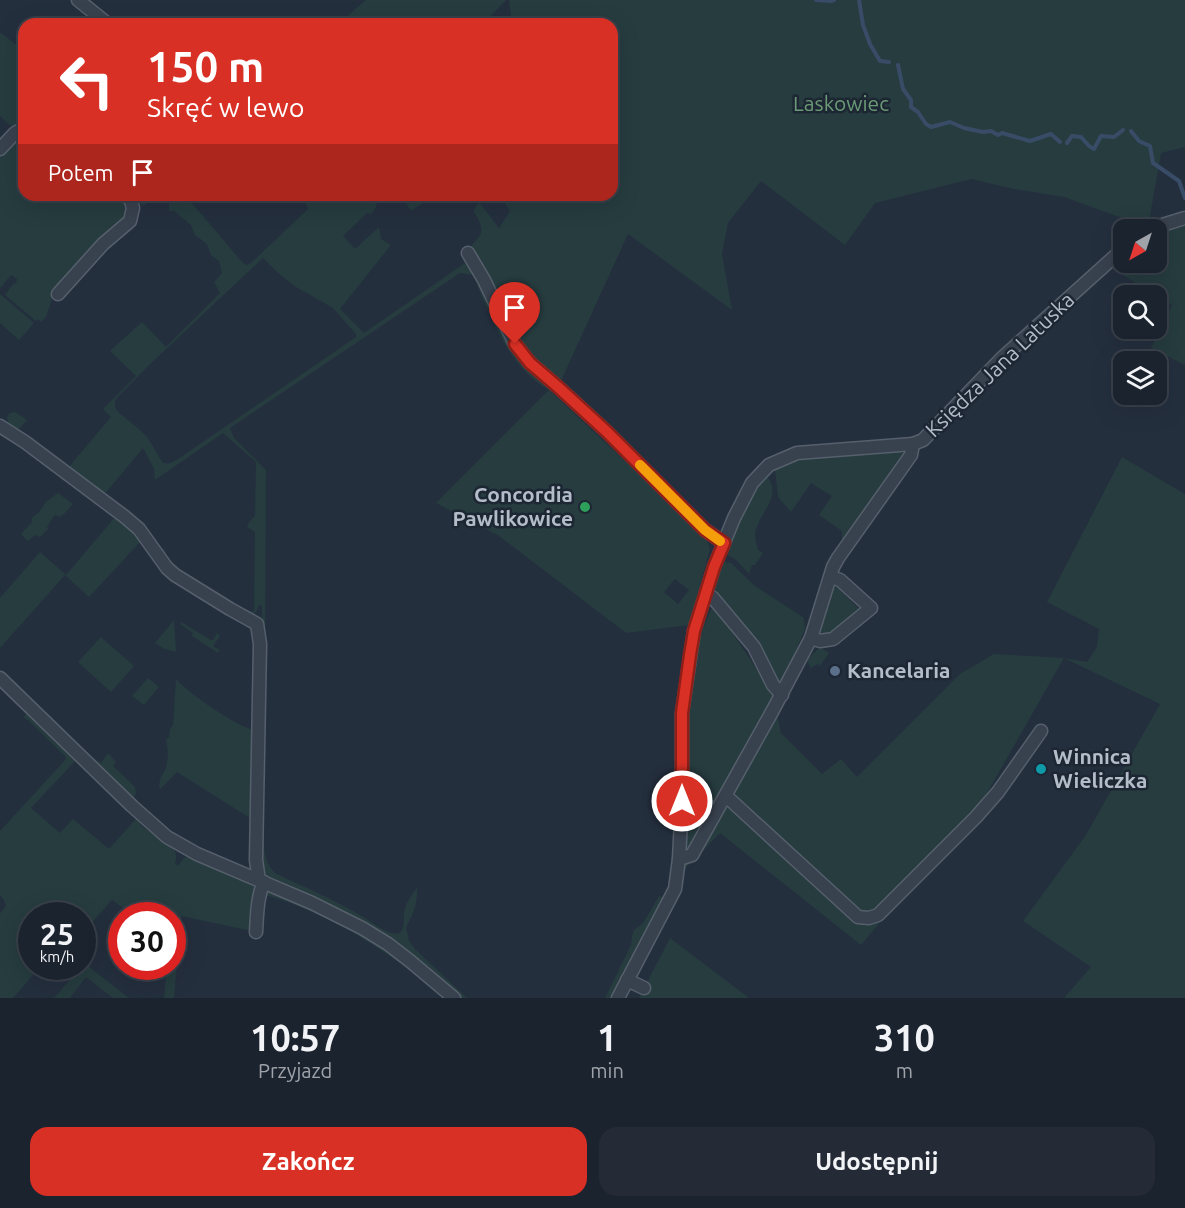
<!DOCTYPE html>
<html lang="pl">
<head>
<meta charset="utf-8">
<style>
	body { margin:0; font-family:Ubuntu,sans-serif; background:#242b36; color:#f1f3f6; height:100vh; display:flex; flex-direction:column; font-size:22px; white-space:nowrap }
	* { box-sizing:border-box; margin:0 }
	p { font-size:20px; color:#a0a4aa }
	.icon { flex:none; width:33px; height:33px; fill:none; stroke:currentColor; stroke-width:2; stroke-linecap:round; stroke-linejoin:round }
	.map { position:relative; height:998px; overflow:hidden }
	.panel { display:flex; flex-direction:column; background:#1b232e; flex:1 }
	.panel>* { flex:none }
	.banner { position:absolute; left:18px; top:18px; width:600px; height:183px; border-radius:18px; box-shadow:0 6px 24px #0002,0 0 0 2px #39404a; background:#d93025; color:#fff; overflow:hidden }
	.needle { width:39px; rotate:219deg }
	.fabs { position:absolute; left:1113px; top:219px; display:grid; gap:12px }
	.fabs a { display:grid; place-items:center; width:54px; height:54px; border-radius:12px; background:#1b232e; box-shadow:0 6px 24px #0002,0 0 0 2px #39404a; font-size:30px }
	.speed { position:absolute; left:18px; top:902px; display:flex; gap:12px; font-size:30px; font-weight:700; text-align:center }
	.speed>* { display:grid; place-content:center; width:78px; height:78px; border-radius:50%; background:#1b232e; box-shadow:0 6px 24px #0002,0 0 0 2px #39404a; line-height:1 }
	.speed small { font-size:15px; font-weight:400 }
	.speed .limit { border:9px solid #d22; background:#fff; color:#111 }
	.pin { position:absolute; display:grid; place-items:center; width:51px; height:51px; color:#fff; margin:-62px -26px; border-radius:50% 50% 50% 0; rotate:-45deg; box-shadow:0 0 6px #0007 }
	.pin .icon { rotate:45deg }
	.me { position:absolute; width:66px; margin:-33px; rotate:0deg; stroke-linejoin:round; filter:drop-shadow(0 0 4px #0008) }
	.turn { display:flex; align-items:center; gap:21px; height:126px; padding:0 30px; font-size:27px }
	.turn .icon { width:78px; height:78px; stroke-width:2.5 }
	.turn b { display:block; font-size:42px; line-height:51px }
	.then { display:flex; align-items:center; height:57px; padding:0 30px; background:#0003; gap:12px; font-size:22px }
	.eta { display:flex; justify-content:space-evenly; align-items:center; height:102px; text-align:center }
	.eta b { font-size:36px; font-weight:700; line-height:42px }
	.action { display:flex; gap:12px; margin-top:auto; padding:12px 30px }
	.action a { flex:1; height:69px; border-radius:18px; background:#d93025; color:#fff; font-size:24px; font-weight:700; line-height:69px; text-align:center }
	.action a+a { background:#242b36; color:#f1f3f6 }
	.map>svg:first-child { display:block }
</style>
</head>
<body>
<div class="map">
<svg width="1185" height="998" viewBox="0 0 1185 998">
	<rect width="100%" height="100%" fill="#242f3e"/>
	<g fill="#263c3f" fill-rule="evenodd">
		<polygon points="366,0 506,0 483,24 338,24"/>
		<path d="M509,0h676v147l-24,6 -13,74 37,-7v145l-34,-17 21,-43 -64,-39 15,-15 1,11h32v-32l-11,-1 2,-2 -83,-30 -50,-8 -43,-10 -96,24 -30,42 -84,-64 -33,42 -6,31 10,56 -104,-76 -68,149 -11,7 157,147 4,12 -21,76 -63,8 -127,-97 -63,-33 113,-113c-42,-24 -58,-73 -76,-115l-13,-2 -230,155 4,10 32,32 -2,371c0,13 2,23 11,32 29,14 60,27 87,43 8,5 28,21 37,17 7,-4 4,-14 5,-21 2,-9 7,-17 13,-24 1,15 -4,27 -11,39l3,14 6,8 52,49h-8l-48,-41 -29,-22 -83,-42 -33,-15 -5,-10 1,-262 -3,-1 -3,7 -5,3 -7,-1c-25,-15 -67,-36 -84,-60l2,-5 2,-1 4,14 4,4 73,47 9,-2 1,-79 -8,-5 2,-5 6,-6 1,-54 -33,-29 -68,47 -1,-11 -11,-21 -40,48 -9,-7 1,-4 -7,-5 -4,2 -17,-13 44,-52 -8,-8 33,-33 -26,-25 32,-29 24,25 54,-54 -6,-11 8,-9 -3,-12 -8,-6 -4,-11 -12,-9 -4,-10 -17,-14h-5v-8l-5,-3h-6l-2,-3 -13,9 -11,-11h53l58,68 4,2 4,-2 57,-54 -2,-5 -7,-9h77c2,8 1,13 -5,19l-4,-1 -24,23 12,13 24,-22 2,12 10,6 -51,64 24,24 101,-70 3,-1 8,10 4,-3 -11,-19c3,-6 6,-8 9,-12 8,-9 0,-19 -5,-27l6,-9 20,26 11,-17 -8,-12 3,-3 -1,-1h108v-171h-100zM263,258l15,15 18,14 37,21 23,26v3l-175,120c-6,4 -12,9 -19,5l-14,-24 -8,-8 -23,-19 -2,-5v-6l31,-32zM675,579l14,11 -11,14 -14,-12z"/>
		<polygon points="1,33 24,51 24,116 13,128 0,116 0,34"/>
		<polygon points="24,133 24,195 121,195 128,204 126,219 54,292 46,317 41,322 38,319 36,321 5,295 14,283 16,284 17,279 11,275 0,288 0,155"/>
		<polygon points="400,195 442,195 444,197 438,202 433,196 411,211"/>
		<polygon points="0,294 34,323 19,340 0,323"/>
		<polygon points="15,412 27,420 18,430 40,446 42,446 41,447 9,425 7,417 10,413"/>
		<path d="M898,451l5,2 1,3 -62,85v-10l-23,-16 13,-19 -21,-13 -20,29 -13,-15 -3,-28c24,-18 92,-15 123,-18z"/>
		<polygon points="1122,457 1185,494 1185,998 1064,998 1091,967 1023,921 1086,835 1160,704 1064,658 983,800 942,861 886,915 861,945 720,833 673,881 687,708 696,646 713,604 772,692 781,733 822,774 841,759 857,777 960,674 994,654 1064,658 1087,662 1097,647 1099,629 1047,602"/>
		<path d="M766,475c19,22 -9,38 -11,60 0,5 2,10 3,15l5,3 -8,12h-3l-3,9 -13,-14 -10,-6c8,-23 20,-64 40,-79z"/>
		<polygon points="58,493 73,504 64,514 59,517 56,515 54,516 47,527 48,529 40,537 35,535 28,541 21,534 32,522 32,518 39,512 46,502"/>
		<polygon points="115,517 126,525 128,523 152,552 150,555 141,541 89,597 65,575 0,648 0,598 40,552 66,575"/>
		<polygon points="725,562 731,563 755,586 804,618 805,629 784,679 780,682 775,681 712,593 722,563"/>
		<polygon points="833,587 838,588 862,612 831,634 826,635 822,634 820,630"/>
		<polygon points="174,620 176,652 165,649 155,643"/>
		<polygon points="181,622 211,640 213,640 217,633 220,636 213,646 220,650 218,653 192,636 193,633 180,624"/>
		<polygon points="101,637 134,666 111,692 78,662"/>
		<polygon points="820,647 829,653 820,666 817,664 811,668 807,660"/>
		<polygon points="148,678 159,687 144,705 132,696"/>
		<path d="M176,679c11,13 62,49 79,51l-1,135 -4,3 -2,-2h2l3,-6v-40l-76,-48 -17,17 -1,-4 2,-8c8,-12 8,-24 5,-37l3,-3 1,-8 3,-4z"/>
		<path d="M29,711l27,32 18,12 2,5 -45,48 29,25 13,-14 36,30 27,-30c3,4 7,8 11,11 13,9 34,13 28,34l3,2c7,-9 5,-11 18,-8l62,27 -6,46 -71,-15 -7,82h-10l3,-32h5v-51h-39l-21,-15 -29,33 -1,-18h-50v51h9l-28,32h-13v-85l6,-7 -2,-6 -4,-5v-64l66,-72 -1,-3 -37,-36 -5,-3z"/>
		<polygon points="108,753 116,762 113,766 135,787 136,793 132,800 91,763 95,759 101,763"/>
		<path d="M270,890l42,16 74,42 62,50h-5c-13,-11 -26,-23 -39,-32 -43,-31 -88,-57 -139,-71l1,-4z"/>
		<polygon points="659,896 665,898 614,998 605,998 631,945 632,936 634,930 643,923 648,915"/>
		<polygon points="670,938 749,998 639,998"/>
		<polygon points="83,962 129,998 113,998 86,977 70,998 54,998 77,972 71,966 82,966"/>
	</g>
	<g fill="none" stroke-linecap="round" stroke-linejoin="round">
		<g stroke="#394c67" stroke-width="4">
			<polyline points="816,0 831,1 834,0"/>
			<polyline points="859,0 863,25 870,44 880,61 889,62"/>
			<polyline points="898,65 903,89 911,100 911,107 918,112 926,124 931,127 950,122 964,128 983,132 991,131 998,135 1002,133 1030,141 1051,134 1060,142"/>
			<polyline points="1131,131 1139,141 1150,146 1153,163 1179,181 1185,198"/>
			<polyline points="1067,143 1072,136 1081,137 1089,146 1094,149 1101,136 1114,137 1123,130"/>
		</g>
		<defs>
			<g id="minor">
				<polyline points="78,0 108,24"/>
				<polyline points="0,149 15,133 24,128"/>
				<polyline points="1146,230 1185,218"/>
				<polyline points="468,253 484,280 515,344 530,363 558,387 607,432 705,530 724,543"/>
				<polyline points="58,294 103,244 130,221 133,208 131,201 126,195"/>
				<polyline points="0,426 25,442 125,517 139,529 167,568 175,575 230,609 257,624 260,644 256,860 259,880"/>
				<polyline points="706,593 713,598 754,647 773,685 782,695"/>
				<polyline points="811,638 820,641 833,639 871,608 840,580 831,577"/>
				<polyline points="0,678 132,806 167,837 197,854 312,903 362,928 388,944 410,961 454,998"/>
				<polyline points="726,796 858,917 869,918 878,915 976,817 998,792 1041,731"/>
				<polyline points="679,859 692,855 773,710 811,638 833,567 838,558 911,455 913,444"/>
				<path d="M256,932c1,-16 1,-35 8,-50"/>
				<polyline points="627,980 644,988"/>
				<polyline points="618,998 675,889 679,859 682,801 682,713 694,631 714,567 734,518 752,483 769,465 797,453 913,444 923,440 1003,357 1124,248"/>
			</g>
		</defs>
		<use href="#minor" stroke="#565f6c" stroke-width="15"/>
		<use href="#minor" stroke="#38414e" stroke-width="12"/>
	</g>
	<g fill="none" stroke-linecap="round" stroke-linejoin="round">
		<defs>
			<polyline id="route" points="515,344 530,363 558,387 607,432 705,530 724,543 714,567 694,631 690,655 682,713 682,801"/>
		</defs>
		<use href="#route" stroke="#8d1f18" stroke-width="15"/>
		<use href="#route" stroke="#d93025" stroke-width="10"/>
		<polyline stroke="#f59e0b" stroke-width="10" points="640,465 705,530 720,541"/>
	</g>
	<circle fill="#2e9e5b" stroke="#1d2633" stroke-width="2" cx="585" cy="507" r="6"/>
	<circle fill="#5c6f8a" stroke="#1d2633" stroke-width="2" cx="835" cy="671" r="6"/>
	<circle fill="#0f9aa8" stroke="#1d2633" stroke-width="2" cx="1041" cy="769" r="6"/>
	<g text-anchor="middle" stroke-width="5" stroke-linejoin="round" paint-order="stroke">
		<g font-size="21" fill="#6b9a76" stroke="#1d2633">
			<text x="841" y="111">Laskowiec</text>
		</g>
		<g font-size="21" fill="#b4bcc9" stroke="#1d2633">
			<text transform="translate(1000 365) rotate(-44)" y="7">Księdza Jana Latuska</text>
		</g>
		<g font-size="21" font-weight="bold" fill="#b4bcc9" stroke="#1d2633" text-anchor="start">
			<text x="573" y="502" text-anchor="end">Concordia<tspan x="573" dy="24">Pawlikowice</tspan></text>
			<text x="847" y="678">Kancelaria</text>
			<text x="1053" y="764">Winnica<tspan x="1053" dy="24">Wieliczka</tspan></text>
		</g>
	</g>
</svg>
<div class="fabs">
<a><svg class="needle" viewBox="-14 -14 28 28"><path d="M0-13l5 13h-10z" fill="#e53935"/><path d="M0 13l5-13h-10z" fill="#a0a4aa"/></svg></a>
<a><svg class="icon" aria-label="search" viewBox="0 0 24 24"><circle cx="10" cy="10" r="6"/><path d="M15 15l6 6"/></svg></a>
<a><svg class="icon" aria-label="layers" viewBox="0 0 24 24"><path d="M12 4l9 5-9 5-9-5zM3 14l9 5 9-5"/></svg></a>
</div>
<div class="speed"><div>25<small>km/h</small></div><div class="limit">30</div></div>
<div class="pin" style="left:515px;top:344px;background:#d93025"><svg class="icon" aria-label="arrive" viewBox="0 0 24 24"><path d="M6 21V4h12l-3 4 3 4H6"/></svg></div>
<svg class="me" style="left:682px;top:801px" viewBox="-20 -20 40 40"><circle r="17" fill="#d93025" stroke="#fff" stroke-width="3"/><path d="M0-11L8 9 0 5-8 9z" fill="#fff"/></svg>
<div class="banner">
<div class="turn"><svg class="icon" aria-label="left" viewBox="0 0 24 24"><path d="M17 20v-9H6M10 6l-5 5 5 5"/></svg><div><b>150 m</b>Skręć w lewo</div></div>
<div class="then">Potem<svg class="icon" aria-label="arrive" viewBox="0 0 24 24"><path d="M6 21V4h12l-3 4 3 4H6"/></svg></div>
</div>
</div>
<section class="panel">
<div class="eta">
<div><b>10:57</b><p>Przyjazd</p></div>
<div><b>1</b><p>min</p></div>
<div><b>310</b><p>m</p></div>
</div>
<div class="action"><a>Zakończ</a><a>Udostępnij</a></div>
</section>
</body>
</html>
